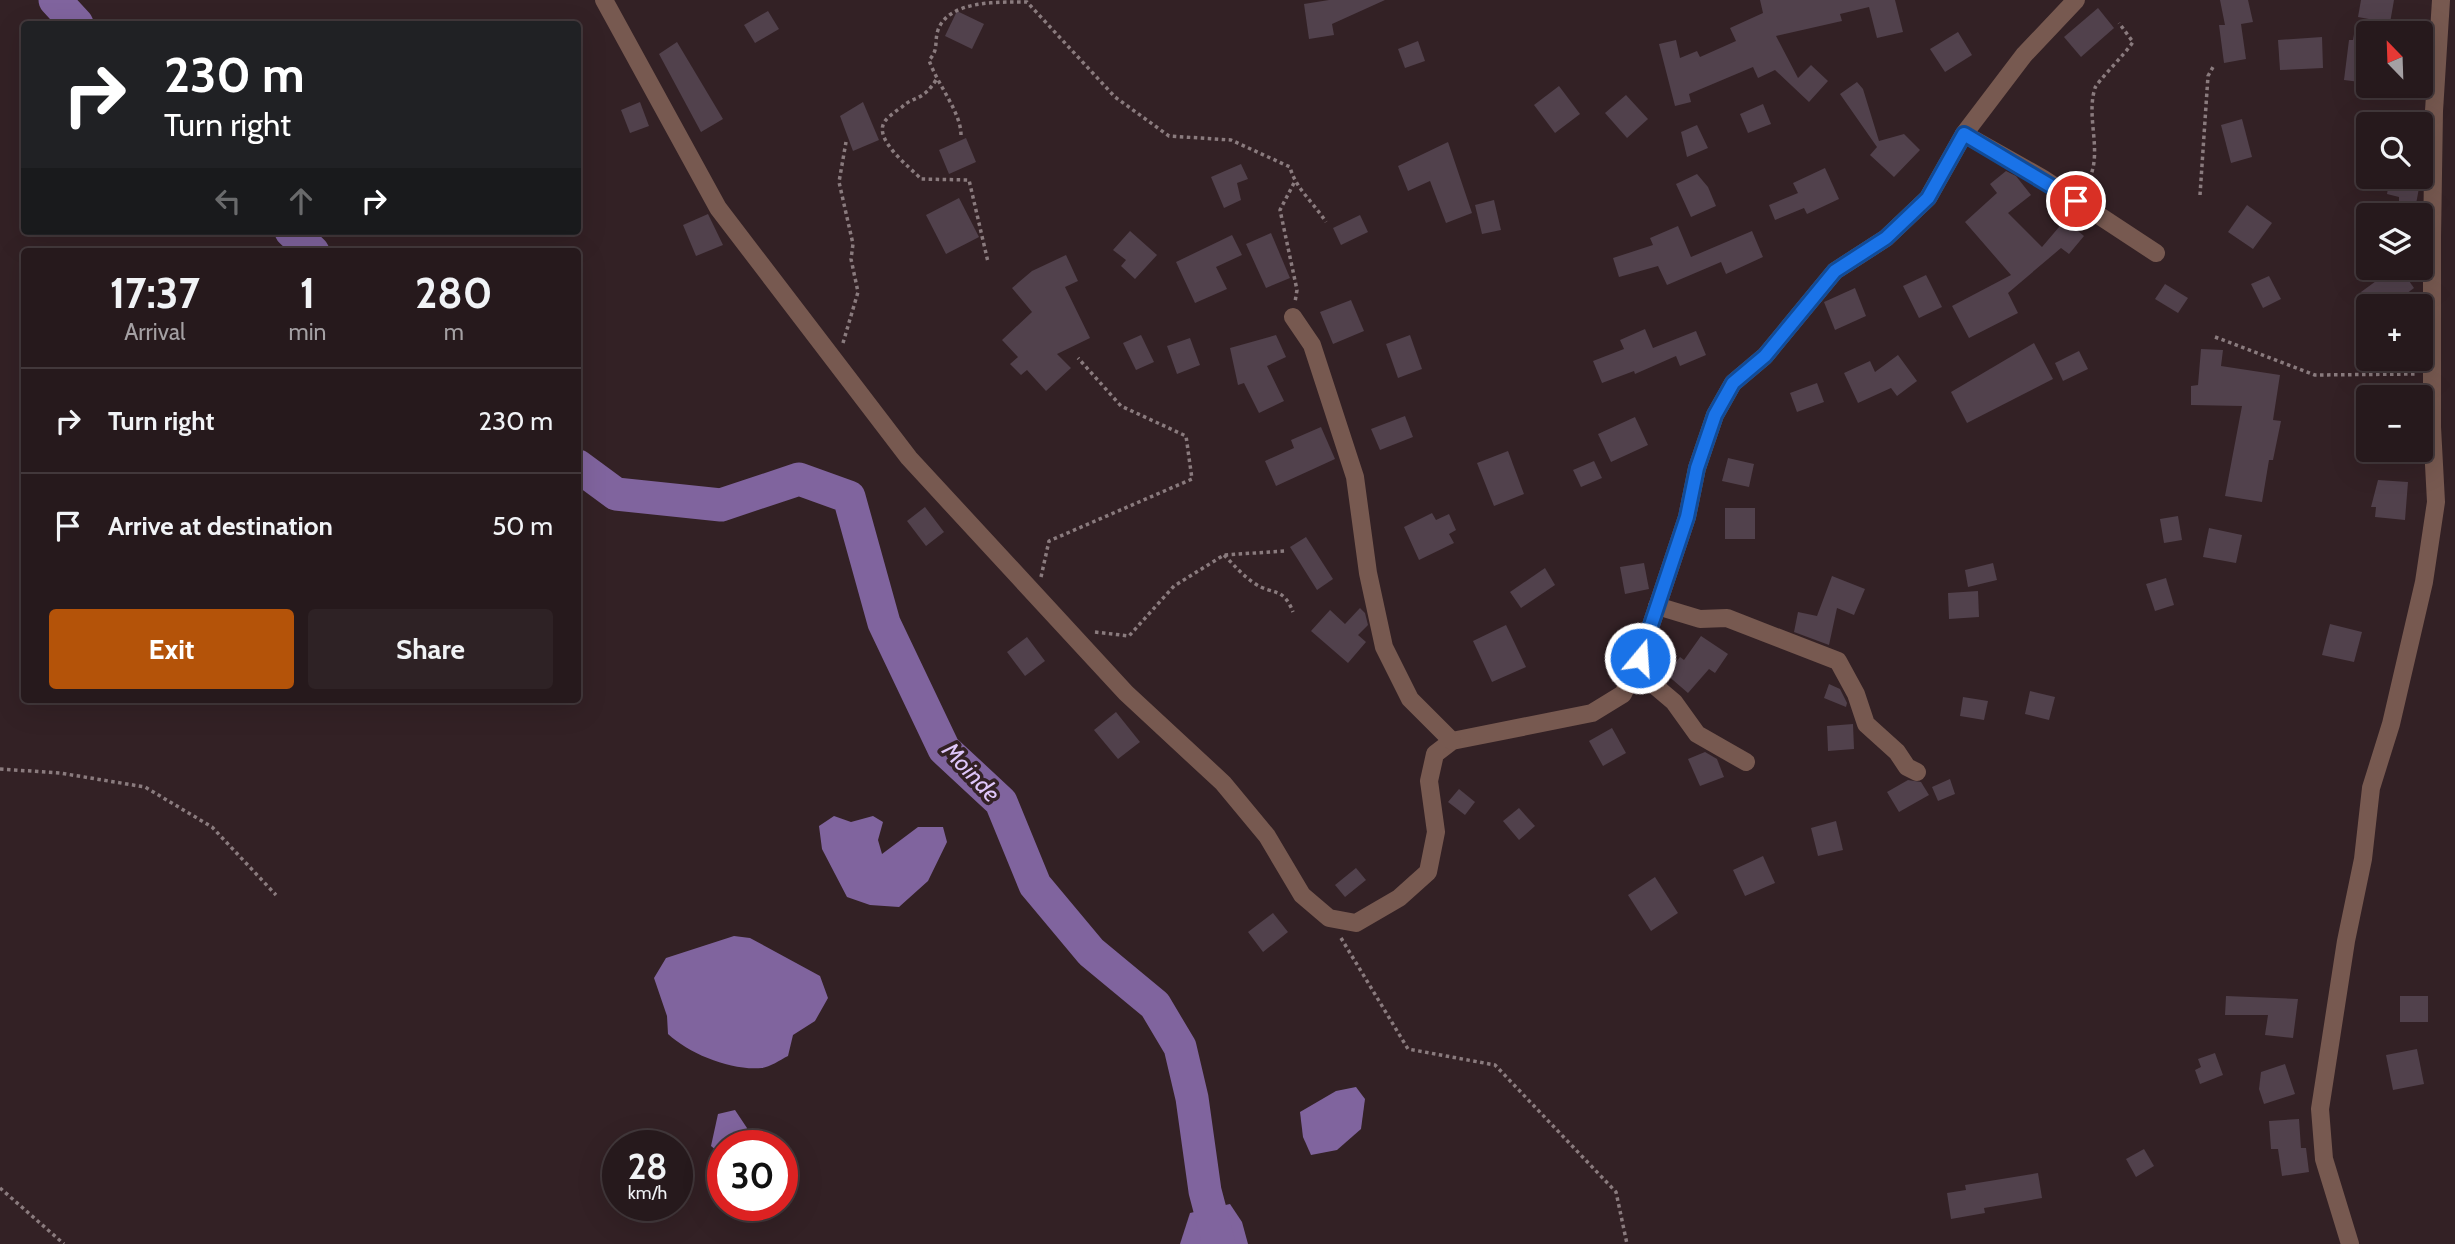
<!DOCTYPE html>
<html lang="en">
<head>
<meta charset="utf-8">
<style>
	body { margin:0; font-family:Cabin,sans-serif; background:#2e2225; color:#f1f3f6; height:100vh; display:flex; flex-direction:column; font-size:26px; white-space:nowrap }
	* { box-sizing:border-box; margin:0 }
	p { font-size:23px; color:#a4a0a3 }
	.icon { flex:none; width:38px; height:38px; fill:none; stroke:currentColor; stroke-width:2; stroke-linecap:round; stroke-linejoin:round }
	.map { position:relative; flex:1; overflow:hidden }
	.side { position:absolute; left:21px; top:248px; width:560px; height:455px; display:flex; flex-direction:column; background:#26191c; border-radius:7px; box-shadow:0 7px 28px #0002,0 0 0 2px #42383b }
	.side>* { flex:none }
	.guide { position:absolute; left:21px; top:21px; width:560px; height:214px; border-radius:7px; box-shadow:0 7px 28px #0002,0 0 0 2px #42383b; background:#202124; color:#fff; overflow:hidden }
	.needle { width:46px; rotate:337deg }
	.fabs { position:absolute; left:2356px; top:21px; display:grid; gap:14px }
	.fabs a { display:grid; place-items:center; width:77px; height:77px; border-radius:7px; background:#26191c; box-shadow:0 7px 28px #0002,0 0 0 2px #42383b; font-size:35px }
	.speed { position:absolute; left:602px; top:1130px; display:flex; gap:14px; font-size:35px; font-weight:700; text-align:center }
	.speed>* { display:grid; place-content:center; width:91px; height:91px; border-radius:50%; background:#26191c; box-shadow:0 7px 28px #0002,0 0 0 2px #42383b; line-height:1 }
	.speed small { font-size:18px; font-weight:400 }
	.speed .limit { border:10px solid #d22; background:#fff; color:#111 }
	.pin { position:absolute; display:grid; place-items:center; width:60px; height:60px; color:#fff; margin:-30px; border:4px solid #fff; border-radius:50%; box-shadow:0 2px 7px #0007 }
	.me { position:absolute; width:77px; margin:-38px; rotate:18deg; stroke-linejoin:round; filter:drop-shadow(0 0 5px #0008) }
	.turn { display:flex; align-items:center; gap:24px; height:147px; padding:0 28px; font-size:32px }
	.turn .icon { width:91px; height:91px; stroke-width:2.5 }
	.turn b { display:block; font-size:49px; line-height:60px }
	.lanes { display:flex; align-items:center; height:66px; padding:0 28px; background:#0003; justify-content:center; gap:35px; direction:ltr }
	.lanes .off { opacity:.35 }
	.eta { display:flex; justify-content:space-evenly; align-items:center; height:119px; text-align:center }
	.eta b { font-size:42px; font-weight:700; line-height:49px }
	.primary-button { display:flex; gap:14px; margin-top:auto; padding:14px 28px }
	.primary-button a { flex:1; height:80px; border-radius:7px; background:#b45309; color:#fff; font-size:28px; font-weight:700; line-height:80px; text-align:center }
	.primary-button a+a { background:#2e2225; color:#f1f3f6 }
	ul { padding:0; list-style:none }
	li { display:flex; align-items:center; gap:21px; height:105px; padding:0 28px; border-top:2px solid #42383b }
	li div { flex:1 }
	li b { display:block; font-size:26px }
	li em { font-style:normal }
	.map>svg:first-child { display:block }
</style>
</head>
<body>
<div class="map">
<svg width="2455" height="1244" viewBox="0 0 2455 1244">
	<rect width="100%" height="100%" fill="#332125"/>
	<g fill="#80649e">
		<polygon points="834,816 851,822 873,816 883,822 878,840 882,854 918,827 943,827 947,842 928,881 899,907 870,905 847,897 822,849 819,826"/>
		<path d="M734,936l16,2 70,38 8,22 -13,23 -22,14 -5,21c-8,4 -18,11 -26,12 -31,3 -72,-14 -94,-34l-1,-18 -13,-38 12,-20z"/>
		<polygon points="1356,1087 1365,1099 1361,1129 1337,1150 1311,1155 1303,1137 1300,1112 1336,1091"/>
		<polygon points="735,1110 747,1128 743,1146 723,1146 722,1155 711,1146 718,1114"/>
		<polygon points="1230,1204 1242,1222 1248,1244 1180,1244 1190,1213"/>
	</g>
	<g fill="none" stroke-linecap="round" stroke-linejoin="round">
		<g stroke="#80649e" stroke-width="33">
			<polyline points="55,0 77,24"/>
			<polyline points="291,231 313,252"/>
			<polyline points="578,466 616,494 721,505 799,479 849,497 884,623 944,749 1001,802 1035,885 1091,952 1155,1005 1180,1047 1192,1098 1205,1191 1219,1244"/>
		</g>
	</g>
	<g fill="#51414c">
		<polygon points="1329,0 1385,0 1332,24 1334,35 1309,39 1304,4"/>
		<polygon points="1760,0 1895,0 1903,32 1877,38 1869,7 1840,14 1842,21 1776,36 1798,78 1811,65 1828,81 1809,102 1775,70 1758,78 1753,67 1689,94 1691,102 1675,106 1659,44 1676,40 1680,58 1697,51 1700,57 1736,41 1730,28 1763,13"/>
		<polygon points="2220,0 2248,0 2253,22 2241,24 2246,59 2224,63 2219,25 2225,25"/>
		<polygon points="2361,0 2394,0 2390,23 2358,17"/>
		<polygon points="2098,8 2114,28 2081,57 2064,37"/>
		<polygon points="768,11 779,29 755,43 744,25"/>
		<polygon points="957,11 984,24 972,49 945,36"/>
		<polygon points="1958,32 1972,55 1945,72 1930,49"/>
		<polygon points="2354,34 2368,36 2368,83 2344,80 2349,40 2353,40"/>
		<polygon points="2322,37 2323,68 2280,70 2278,40"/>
		<polygon points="1418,41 1425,61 1405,68 1398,49"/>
		<polygon points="677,42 723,119 701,132 659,54"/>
		<polygon points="1857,82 1863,89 1879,141 1904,134 1920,150 1894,177 1870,155 1877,147 1840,94"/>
		<polygon points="1559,86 1580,114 1555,133 1534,105"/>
		<polygon points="1626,95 1648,119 1627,138 1605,113"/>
		<polygon points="640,102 649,126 630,133 621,110"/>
		<polygon points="863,102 879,140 853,151 840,116"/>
		<polygon points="1763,104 1771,124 1748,133 1740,114"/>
		<polygon points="2242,119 2252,157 2231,163 2221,125"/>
		<polygon points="1697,125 1708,148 1687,157 1681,132"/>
		<polygon points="966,138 976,162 949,174 939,150"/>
		<polygon points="1448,142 1472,213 1446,223 1430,181 1408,191 1398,166"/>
		<polygon points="1241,164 1248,179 1237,183 1241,200 1224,208 1211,177"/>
		<polygon points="1825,168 1839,199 1807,214 1804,208 1775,220 1769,205 1798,193 1793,183"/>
		<polygon points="2006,171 2016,176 2031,195 2008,213 2042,247 2065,220 2084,236 2069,254 2061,248 2008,293 2018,313 1969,338 1952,306 2011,275 1965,222 1997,193 1990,184"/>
		<polygon points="1697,174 1708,187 1716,206 1691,217 1676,184"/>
		<polygon points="2390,177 2421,177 2414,215 2399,215 2399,197 2387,194"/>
		<polygon points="959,198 979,237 946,254 926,215"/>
		<polygon points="1494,200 1501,230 1482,234 1475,205"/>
		<polygon points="2247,205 2272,223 2253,249 2228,232"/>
		<polygon points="708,214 723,245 696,256 683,225"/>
		<polygon points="1360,215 1368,232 1341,245 1333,228"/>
		<polygon points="1678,226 1691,257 1752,231 1763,257 1726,274 1721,262 1667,285 1658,266 1619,277 1613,258 1653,245 1650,238"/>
		<polygon points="1130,231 1157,255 1135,279 1121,266 1126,260 1113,250"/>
		<polygon points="1271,233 1290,278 1266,288 1246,244"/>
		<polygon points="1232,235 1242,255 1216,267 1227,289 1195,303 1176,262"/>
		<polygon points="1066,255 1078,281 1065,287 1090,338 1057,354 1071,368 1046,391 1027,370 1021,375 1010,364 1018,357 1002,340 1032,312 1012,288 1032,271"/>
		<polygon points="2394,268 2400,268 2414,288 2390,306 2371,306 2361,292"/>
		<polygon points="1926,275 1942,307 1919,318 1903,286"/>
		<polygon points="2269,276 2281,299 2263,308 2251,284"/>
		<polygon points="2165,284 2188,298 2178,313 2155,299"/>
		<polygon points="1855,288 1866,316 1835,330 1824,302"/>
		<polygon points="1351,300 1364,331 1333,344 1320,312"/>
		<polygon points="1645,329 1653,348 1696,331 1706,355 1680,366 1676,356 1635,374 1634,371 1602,383 1593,361 1624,349 1620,340"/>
		<polygon points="1141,335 1154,362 1136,370 1123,343"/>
		<polygon points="1276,335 1286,357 1267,366 1284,401 1259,413 1244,383 1238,385 1230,348"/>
		<polygon points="1410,335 1422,369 1398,378 1386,344"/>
		<polygon points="1190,338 1200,365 1177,374 1167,346"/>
		<polygon points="2034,343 2053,379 1967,423 1951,392"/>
		<polygon points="2201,349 2223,350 2221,366 2280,375 2273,420 2281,421 2273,460 2269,460 2262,502 2225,496 2242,406 2191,405 2191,386 2198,385"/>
		<polygon points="2079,351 2088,369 2063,381 2055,363"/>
		<polygon points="1898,355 1917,381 1897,396 1891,388 1858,403 1844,373 1870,361 1875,372"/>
		<polygon points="1817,383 1824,402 1797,412 1790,393"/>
		<polygon points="1405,416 1413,437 1380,450 1371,429"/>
		<polygon points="1635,417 1648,445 1611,462 1598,434"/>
		<polygon points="1321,427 1335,459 1276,486 1265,461 1294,448 1291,440"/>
		<polygon points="1508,451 1524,494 1494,506 1477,463"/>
		<polygon points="1728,458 1754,464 1749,487 1722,481"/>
		<polygon points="1594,461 1602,478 1581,487 1573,470"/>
		<polygon points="2378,480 2408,482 2405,520 2375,517 2376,507 2371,507"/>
		<polygon points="925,507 944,532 926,546 907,521"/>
		<rect x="1725" y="508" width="30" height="31"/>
		<polygon points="1432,513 1436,520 1449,514 1456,530 1449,534 1454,543 1419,560 1404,527"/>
		<polygon points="2178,516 2182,540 2164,543 2160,519"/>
		<polygon points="2209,528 2242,535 2236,563 2203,557"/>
		<polygon points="1306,537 1333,579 1317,590 1290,547"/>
		<polygon points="1644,563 1649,589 1625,594 1620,567"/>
		<polygon points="1993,563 1997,580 1968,587 1965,570"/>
		<polygon points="1545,568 1555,585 1521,608 1510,592"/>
		<polygon points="1832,576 1865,589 1854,615 1837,608 1829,645 1794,632 1798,612 1817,616"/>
		<polygon points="2166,578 2174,605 2155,611 2146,584"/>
		<polygon points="1978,591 1979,617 1949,619 1948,593"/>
		<polygon points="1360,608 1365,613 1368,625 1358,635 1366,642 1348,663 1311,631 1330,610 1345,624"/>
		<polygon points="2330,624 2362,632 2354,662 2322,655"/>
		<polygon points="1506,625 1526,667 1492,682 1473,641"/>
		<polygon points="1701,636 1728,654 1715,673 1709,669 1688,693 1666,674 1680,657 1684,660"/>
		<polygon points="1027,637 1045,661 1025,676 1007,652"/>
		<polygon points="1829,684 1840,689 1847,703 1846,707 1824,698"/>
		<polygon points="2030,691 2055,697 2049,720 2025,714"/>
		<polygon points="1963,697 1988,701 1984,720 1960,716"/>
		<polygon points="1116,712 1140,742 1118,759 1094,730"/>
		<polygon points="1853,724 1854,749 1828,751 1827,726"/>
		<polygon points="1612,728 1626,753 1603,766 1589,741"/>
		<polygon points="1705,752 1717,759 1724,777 1700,786 1688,759"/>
		<polygon points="1950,779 1955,794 1938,801 1932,787"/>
		<polygon points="1908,780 1921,782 1929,795 1899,812 1887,792"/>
		<polygon points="1459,789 1475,802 1465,815 1448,802"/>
		<polygon points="1519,808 1535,826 1519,840 1503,821"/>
		<polygon points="1836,821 1843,850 1818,856 1811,828"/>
		<polygon points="1763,856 1775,883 1745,896 1733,870"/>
		<polygon points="1356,868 1366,880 1345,897 1335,885"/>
		<polygon points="1655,877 1678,913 1651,931 1628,895"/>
		<polygon points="1273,913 1288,932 1263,952 1248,932"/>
		<polygon points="2226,996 2298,999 2293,1038 2265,1035 2268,1015 2225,1015"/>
		<rect x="2400" y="996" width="28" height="26"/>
		<polygon points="2417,1049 2424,1084 2393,1090 2386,1055"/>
		<polygon points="2215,1053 2223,1075 2200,1084 2195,1070 2201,1067 2198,1059"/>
		<polygon points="2285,1064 2295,1094 2264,1104 2259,1089 2261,1072"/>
		<polygon points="2299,1119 2301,1148 2306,1148 2309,1172 2282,1176 2278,1149 2271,1149 2269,1121"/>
		<polygon points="2144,1149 2154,1166 2136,1177 2126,1159"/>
		<polygon points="2038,1173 2042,1198 1984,1208 1985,1213 1951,1219 1947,1193 1966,1190 1965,1185"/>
	</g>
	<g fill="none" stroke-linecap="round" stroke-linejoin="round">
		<g stroke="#8a7b7e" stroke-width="3.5" stroke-dasharray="3.5 3.5" stroke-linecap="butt">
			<path d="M936,80c-14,22 -21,15 -34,27 -5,3 -14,10 -17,14 -13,18 25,46 36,58l48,1 19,82"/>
			<path d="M961,135c0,-23 -24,-51 -32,-75 10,-10 5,-18 9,-30 11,-30 60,-28 89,-28l88,95 54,39 62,4 59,27c5,21 24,36 36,55"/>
			<polyline points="1294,183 1280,210 1297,290 1295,302"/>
			<path d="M2086,185c19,-30 -1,-65 9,-97 2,-6 31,-35 38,-46l-14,-19"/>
			<polyline points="2200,195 2208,76 2213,67"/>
			<polyline points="2215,337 2315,375 2415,374"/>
			<polyline points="843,343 858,292 851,259 853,244 839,182 846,142"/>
			<path d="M1224,555c10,10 18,20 30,28 19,13 29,3 39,29"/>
			<polyline points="1041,577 1049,541 1192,479 1186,436 1121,406 1078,358"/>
			<polyline points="1095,632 1129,636 1174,586 1224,555 1285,551"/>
			<polyline points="0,769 60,773 145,787 212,827 276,895"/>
			<polyline points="1341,938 1408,1049 1495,1065 1616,1192 1627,1244"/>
			<polyline points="0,1188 64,1244"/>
		</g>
		<g stroke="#775950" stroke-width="18">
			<polyline points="604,0 718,208 909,458 1126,693 1223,783 1267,836 1302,895 1329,918 1356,923 1399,898 1428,872 1436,832 1429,781 1435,754 1452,741 1592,713 1623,694 1640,658 1687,517 1697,468 1715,415 1733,383 1765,356 1835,271 1886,238 1928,198 1964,134 2024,55 2076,0"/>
			<polyline points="1964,134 2042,178 2156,253"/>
			<polyline points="1293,317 1312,345 1355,477 1368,573 1384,647 1410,699 1452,741"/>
			<polyline points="1657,606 1700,619 1727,618 1838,661 1856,694 1866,724 1897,752 1907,767 1917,772"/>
			<polyline points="1635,669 1674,702 1697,734 1746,762"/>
			<polyline points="2350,1244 2324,1159 2320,1109 2346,941 2363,859 2371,788 2391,724 2424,582 2436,502 2432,427 2432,237 2434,111 2441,0"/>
		</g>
	</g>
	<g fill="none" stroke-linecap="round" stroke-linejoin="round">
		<defs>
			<polyline id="route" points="1640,658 1687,517 1697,468 1715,415 1733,383 1765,356 1835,271 1886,238 1928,198 1964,134 2076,201"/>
		</defs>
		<use href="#route" stroke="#114b97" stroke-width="18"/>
		<use href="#route" stroke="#1a73e8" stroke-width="12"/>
	</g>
	<g text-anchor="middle" stroke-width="7" stroke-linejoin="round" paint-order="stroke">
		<g font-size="24" font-style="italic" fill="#dfc7fb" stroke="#332125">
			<text transform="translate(971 772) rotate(47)" y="8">Moinde</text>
		</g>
	</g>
</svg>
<div class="fabs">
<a><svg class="needle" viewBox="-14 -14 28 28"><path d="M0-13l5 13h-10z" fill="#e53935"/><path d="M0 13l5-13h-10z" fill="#a4a0a3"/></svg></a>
<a><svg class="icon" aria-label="search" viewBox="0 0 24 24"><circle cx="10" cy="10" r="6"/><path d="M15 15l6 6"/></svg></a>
<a><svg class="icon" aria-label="layers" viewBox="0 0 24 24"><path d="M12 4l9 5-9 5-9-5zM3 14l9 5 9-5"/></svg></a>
<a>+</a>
<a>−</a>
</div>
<div class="speed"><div>28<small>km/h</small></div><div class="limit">30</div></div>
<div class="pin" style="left:2076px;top:201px;background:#d93025"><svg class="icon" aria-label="arrive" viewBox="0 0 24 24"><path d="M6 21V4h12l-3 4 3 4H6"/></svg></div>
<svg class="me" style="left:1640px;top:658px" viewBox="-20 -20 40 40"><circle r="17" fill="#1a73e8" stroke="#fff" stroke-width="3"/><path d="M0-11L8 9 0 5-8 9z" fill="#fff"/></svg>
<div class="guide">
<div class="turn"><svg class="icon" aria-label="right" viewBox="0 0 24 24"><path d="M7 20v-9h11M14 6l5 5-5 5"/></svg><div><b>230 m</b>Turn right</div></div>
<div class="lanes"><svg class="icon off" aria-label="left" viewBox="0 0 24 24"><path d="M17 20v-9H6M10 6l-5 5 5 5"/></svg><svg class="icon off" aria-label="ahead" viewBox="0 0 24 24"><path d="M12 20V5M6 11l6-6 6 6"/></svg><svg class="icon" aria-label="right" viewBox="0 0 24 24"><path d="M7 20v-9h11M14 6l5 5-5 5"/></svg></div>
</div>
<section class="side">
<div class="eta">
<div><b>17:37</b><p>Arrival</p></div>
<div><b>1</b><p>min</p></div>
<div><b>280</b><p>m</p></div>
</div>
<ul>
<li><svg class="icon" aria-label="right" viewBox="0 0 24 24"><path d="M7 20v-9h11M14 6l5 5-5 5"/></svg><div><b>Turn right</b></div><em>230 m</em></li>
<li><svg class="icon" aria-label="arrive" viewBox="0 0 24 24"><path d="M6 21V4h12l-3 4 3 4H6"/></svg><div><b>Arrive at destination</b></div><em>50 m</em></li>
</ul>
<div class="primary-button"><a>Exit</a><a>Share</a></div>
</section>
</div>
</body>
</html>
